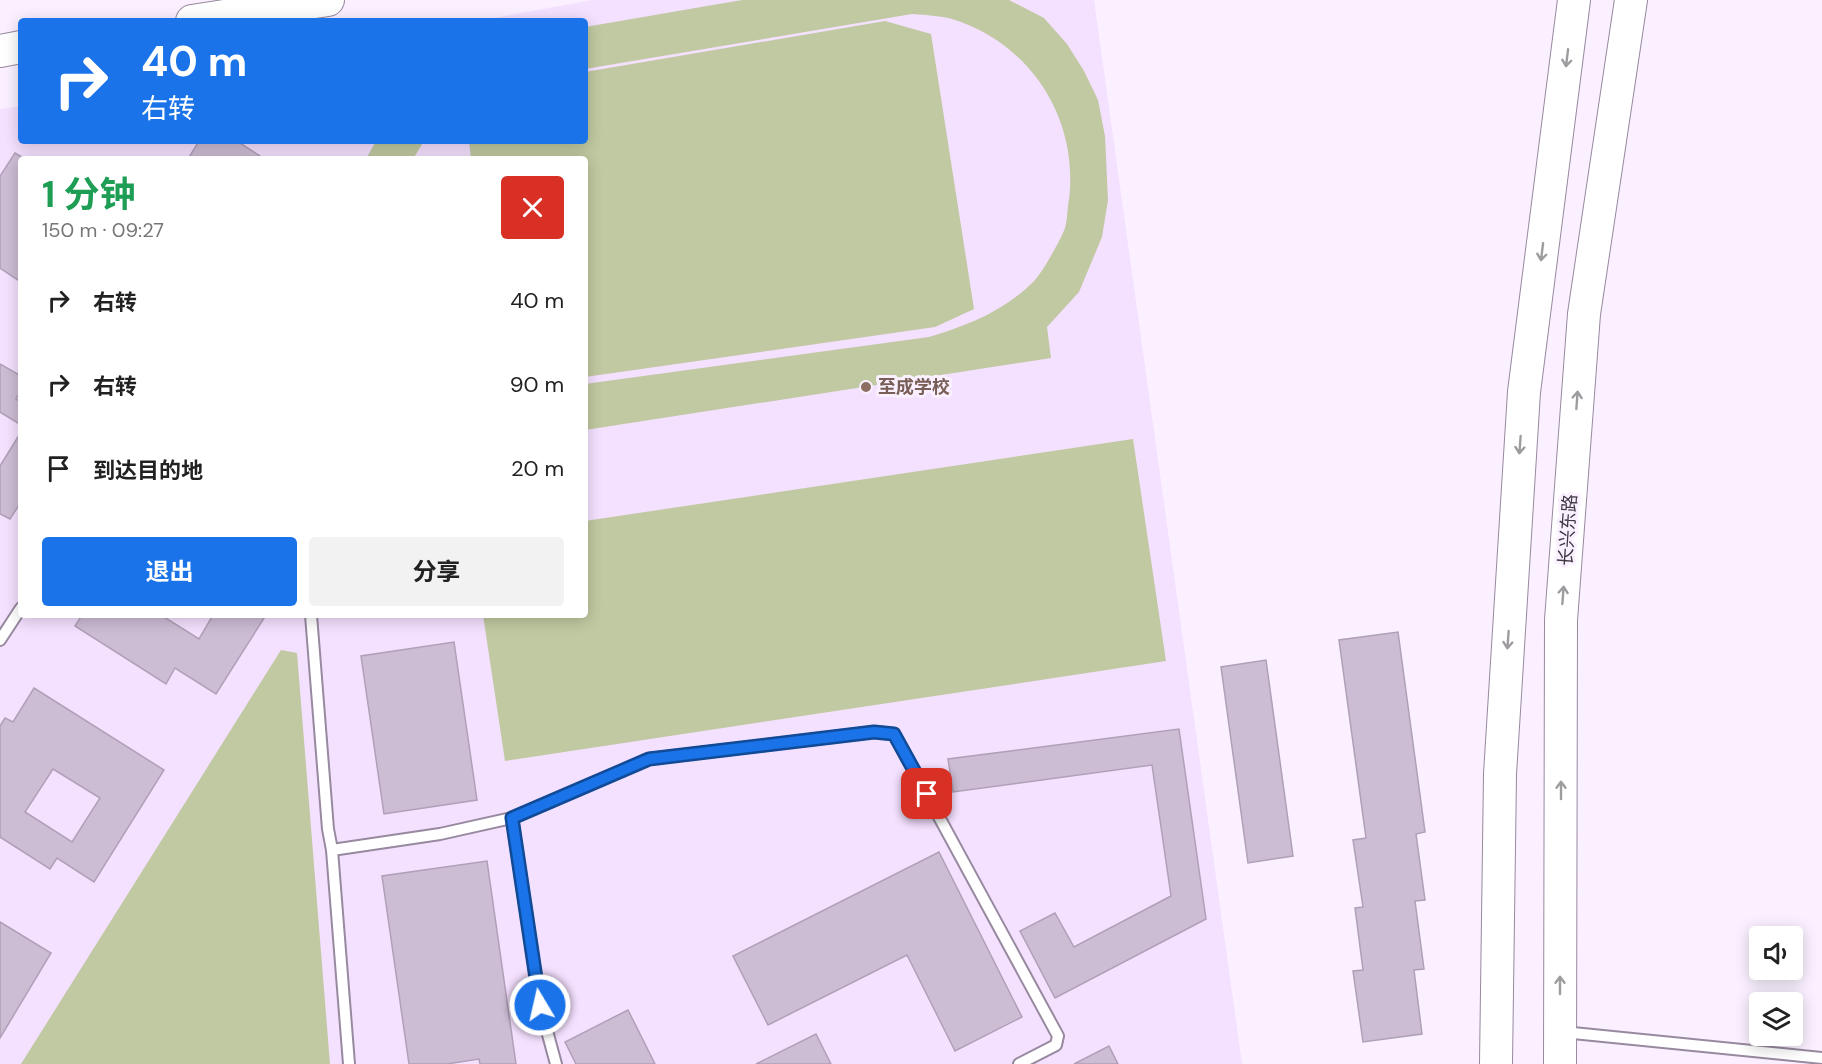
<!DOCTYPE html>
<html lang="zh">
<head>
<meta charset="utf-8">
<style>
	body { margin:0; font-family:"DM Sans","Noto Sans SC",sans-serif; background:#f2f2f2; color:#222; height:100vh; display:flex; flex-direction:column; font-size:22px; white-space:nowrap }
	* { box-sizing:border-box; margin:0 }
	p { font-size:20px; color:#767676 }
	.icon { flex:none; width:33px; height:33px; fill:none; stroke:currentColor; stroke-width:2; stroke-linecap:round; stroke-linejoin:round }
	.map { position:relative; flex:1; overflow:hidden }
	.details { position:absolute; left:18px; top:156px; width:570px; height:462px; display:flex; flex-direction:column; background:#fff; border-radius:6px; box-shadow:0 3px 15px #0003 }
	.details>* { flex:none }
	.top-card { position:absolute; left:18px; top:18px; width:570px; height:126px; border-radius:6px; box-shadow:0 3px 15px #0003; background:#1a73e8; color:#fff; overflow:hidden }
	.controls { position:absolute; left:1749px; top:926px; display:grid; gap:12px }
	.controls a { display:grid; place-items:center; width:54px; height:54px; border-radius:6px; background:#fff; box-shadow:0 3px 15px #0003; font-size:30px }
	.pin { position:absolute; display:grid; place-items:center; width:51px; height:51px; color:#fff; margin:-26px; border-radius:12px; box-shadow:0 3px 9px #0006 }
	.me { position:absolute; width:66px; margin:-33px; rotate:351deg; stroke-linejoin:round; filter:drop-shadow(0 0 4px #0008) }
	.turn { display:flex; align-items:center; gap:21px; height:126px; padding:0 24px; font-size:27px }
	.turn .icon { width:78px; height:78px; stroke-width:2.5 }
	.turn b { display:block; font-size:42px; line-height:51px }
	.round { display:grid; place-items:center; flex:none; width:63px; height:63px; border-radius:6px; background:#f2f2f2 }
	.head { display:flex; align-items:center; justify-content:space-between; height:102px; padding:0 24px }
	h1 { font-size:36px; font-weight:700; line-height:45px; color:#1e9e55 }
	.primary-button { display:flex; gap:12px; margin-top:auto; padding:12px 24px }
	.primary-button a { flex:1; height:69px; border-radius:6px; background:#1a73e8; color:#fff; font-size:24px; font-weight:700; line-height:69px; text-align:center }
	.primary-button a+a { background:#f2f2f2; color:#222 }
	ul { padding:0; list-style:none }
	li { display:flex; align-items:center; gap:18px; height:84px; padding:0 24px }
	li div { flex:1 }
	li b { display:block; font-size:22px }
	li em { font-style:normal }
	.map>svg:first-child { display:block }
</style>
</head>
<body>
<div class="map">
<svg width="1822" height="1064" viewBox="0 0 1822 1064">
	<rect width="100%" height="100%" fill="#faf0ff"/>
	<path fill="#f4e0ff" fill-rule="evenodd" d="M592,0h502l148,1064h-1242v-955l21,-3v35h564v-120h-107zM21,159h564v456h-564z"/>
	<g fill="#c0c9a1">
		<path d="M742,0h267l35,18 23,26 17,27 14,29 7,36 3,64 -6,37 -23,55 -32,35 4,31 -466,72v-46l344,-47c40,-12 76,-26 106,-57 8,-9 23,-36 28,-47 4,-8 4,-18 5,-27 13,-79 -31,-156 -107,-184 -15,-6 -33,-7 -49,-8l-327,55v-42z"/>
		<polygon points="885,21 931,34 974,309 935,327 585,377 585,159 471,159 469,141 585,141 585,72"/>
		<polygon points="376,141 424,141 413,159 366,159"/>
		<polygon points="1133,439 1166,661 505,761 483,615 585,615 585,521"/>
		<polygon points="281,650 297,653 330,1064 21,1064"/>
	</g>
	<g fill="#ccbcd4" stroke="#afa0b7" stroke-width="1.5" fill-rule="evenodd">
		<polygon points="199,141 237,141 260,156 258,159 188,159"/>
		<polygon points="15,153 25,159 21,159 21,282 0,268 0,176"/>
		<polygon points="0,364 21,376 21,390 16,399 21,402 21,425 0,412"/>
		<polygon points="21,432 21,502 10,519 0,514 0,466"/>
		<polygon points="82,615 161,615 199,639 213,615 266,615 216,694 175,668 166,684 75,626"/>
		<polygon points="1398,632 1425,832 1416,834 1425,900 1415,901 1424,969 1414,970 1422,1034 1363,1042 1353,971 1363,970 1355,908 1363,907 1353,840 1366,838 1339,640"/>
		<polygon points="454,642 477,800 384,814 361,656"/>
		<polygon points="1266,660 1293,856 1248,863 1221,667"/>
		<path d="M34,688l130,82 -70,112 -37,-24 -7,11 -50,-32v-111l5,-8 8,4zM53,769l47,29 -28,44 -47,-30z"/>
		<polygon points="1179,729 1206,919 1055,998 1020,931 1055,913 1074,947 1171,896 1152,765 953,792 948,759"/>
		<polygon points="939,852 1022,1017 955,1051 907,955 768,1025 733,956"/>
		<polygon points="487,861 516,1064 480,1064 479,1059 447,1064 409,1064 382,876"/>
		<polygon points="0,922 51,953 0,1038"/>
		<polygon points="628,1010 655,1064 576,1064 565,1042"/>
		<polygon points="816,1034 831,1064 756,1064"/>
		<polygon points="1109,1046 1118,1064 1074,1064"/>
	</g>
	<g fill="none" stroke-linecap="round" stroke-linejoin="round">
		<defs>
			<g id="lane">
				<polyline points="311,615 328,829 332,850 440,834 512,818 649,759 874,732 894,734 1058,1036 1056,1045 1019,1064"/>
				<polyline points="0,640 21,608"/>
				<polyline points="512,818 540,1005 556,1064"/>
				<polyline points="332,850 349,1064"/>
				<polyline points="1563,1032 1822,1058"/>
			</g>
			<g id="secondary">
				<polyline points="192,21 328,0"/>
				<polyline points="0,51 21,47"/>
				<polyline points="1496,1064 1500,774 1524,392 1574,0"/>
				<polyline points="1560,1064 1561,620 1584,314 1631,0"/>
			</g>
		</defs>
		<use href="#lane" stroke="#97899f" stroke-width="14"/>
		<use href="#secondary" stroke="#97899f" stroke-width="34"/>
		<use href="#lane" stroke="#fff" stroke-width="10"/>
		<use href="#secondary" stroke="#fff" stroke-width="32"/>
	</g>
	<defs><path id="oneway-shaft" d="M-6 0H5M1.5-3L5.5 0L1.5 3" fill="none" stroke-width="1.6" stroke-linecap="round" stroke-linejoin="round" transform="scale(1.5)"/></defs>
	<g stroke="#9f9ca0">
		<use href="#oneway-shaft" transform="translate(1567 58) rotate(97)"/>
		<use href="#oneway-shaft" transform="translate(1542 252) rotate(97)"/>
		<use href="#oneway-shaft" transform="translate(1577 400) rotate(-86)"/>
		<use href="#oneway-shaft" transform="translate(1520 445) rotate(94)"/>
		<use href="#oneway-shaft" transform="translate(1563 595) rotate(-86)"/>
		<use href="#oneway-shaft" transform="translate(1508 640) rotate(94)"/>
		<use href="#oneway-shaft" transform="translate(1561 790) rotate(-90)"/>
		<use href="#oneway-shaft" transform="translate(1560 985) rotate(-90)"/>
	</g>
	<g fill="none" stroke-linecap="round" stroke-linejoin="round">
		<defs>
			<polyline id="route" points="540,1005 512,818 649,759 874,732 894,734 927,794"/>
		</defs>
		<use href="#route" stroke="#114b97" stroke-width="15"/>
		<use href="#route" stroke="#1a73e8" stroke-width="10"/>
	</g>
	<circle fill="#8d6e63" stroke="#faf0ff" stroke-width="2" cx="866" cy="387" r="6"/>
	<g text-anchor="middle" stroke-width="6" stroke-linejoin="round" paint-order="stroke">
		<g font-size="18" font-weight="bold" fill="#785e54" stroke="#faf0ff" text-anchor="start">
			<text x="878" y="393">至成学校</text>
		</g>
		<g font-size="18" fill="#3f3942" stroke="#faf0ff">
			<text transform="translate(1568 530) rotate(-86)" y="6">长兴东路</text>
		</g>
	</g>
</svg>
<div class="controls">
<a><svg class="icon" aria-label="sound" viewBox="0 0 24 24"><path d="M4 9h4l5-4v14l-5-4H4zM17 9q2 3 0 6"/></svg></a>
<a><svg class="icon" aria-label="layers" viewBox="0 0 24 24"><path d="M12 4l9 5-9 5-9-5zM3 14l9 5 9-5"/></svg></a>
</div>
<div class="pin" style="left:927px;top:794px;background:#d93025"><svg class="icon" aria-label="arrive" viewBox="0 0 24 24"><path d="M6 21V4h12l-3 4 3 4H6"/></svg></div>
<svg class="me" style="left:540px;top:1005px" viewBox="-20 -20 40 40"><circle r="17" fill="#1a73e8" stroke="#fff" stroke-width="3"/><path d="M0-11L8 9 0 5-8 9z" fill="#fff"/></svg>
<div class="top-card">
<div class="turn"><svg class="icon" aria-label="right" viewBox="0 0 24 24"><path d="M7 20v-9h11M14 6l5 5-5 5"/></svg><div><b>40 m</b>右转</div></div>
</div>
<section class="details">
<div class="head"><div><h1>1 分钟</h1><p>150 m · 09:27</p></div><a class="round" style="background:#d93025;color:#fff"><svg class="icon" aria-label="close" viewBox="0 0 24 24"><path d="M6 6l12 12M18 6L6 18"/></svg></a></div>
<ul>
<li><svg class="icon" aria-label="right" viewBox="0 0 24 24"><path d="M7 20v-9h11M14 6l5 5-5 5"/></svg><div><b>右转</b></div><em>40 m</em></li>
<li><svg class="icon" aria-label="right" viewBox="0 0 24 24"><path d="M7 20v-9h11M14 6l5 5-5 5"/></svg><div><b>右转</b></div><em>90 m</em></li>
<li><svg class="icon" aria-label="arrive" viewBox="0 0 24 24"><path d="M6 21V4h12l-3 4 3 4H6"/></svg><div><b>到达目的地</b></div><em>20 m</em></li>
</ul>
<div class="primary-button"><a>退出</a><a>分享</a></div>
</section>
</div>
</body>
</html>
